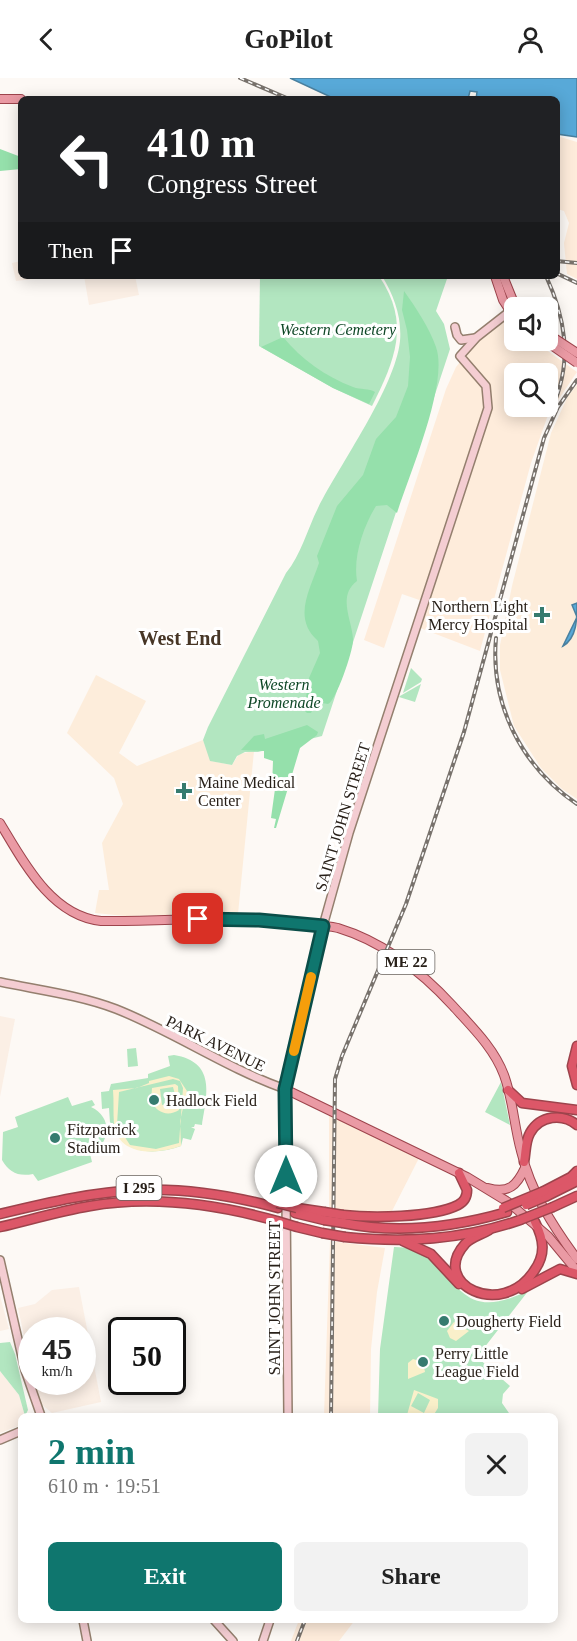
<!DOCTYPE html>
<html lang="en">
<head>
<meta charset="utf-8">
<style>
	body { margin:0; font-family:"Times New Roman",serif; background:#f2f2f2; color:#222; height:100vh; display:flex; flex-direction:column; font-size:22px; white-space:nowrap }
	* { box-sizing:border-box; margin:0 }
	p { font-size:20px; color:#767676 }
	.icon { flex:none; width:33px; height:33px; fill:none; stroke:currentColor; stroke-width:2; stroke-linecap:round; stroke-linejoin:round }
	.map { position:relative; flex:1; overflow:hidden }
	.sheet { position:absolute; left:18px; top:1335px; width:540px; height:210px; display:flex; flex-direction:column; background:#fff; border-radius:9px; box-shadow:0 3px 15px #0003 }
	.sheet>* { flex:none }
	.hud { position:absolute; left:18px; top:18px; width:542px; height:183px; border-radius:9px; box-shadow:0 3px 15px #0003; background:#202124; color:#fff; overflow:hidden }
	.buttons { position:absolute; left:504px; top:219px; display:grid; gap:12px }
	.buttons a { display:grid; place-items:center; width:54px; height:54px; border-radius:9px; background:#fff; box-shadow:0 3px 15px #0003; font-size:30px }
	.speed { position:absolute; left:18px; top:1239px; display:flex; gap:12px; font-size:30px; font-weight:700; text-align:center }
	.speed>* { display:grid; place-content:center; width:78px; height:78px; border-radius:50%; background:#fff; box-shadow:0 3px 15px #0003; line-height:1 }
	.speed small { font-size:15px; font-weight:400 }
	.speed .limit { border:3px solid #111; border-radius:9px; background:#fff; color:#111 }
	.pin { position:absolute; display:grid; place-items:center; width:51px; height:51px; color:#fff; margin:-26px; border-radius:12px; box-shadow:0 3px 9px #0006 }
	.me { position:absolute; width:66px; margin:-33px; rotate:0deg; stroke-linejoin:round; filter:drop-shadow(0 0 4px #0008) }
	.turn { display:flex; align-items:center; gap:21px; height:126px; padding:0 30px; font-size:27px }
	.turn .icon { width:78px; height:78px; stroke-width:2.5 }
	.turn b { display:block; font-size:42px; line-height:51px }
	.then { display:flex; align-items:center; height:57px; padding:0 30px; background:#0003; gap:12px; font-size:22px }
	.round { display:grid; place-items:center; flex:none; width:63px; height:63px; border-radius:9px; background:#f2f2f2 }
	.head { display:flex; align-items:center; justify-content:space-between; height:102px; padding:0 30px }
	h1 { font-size:36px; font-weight:800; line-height:45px; color:#0f766e }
	.button { display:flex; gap:12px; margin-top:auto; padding:12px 30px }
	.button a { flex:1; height:69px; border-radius:9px; background:#0f766e; color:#fff; font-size:24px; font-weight:800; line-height:69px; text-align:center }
	.button a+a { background:#f2f2f2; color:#222 }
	header { display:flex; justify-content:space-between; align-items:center; height:78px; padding:0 30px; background:#fff; font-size:27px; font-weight:800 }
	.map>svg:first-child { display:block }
</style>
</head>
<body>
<header><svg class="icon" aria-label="back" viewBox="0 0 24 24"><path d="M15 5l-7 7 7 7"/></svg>GoPilot<svg class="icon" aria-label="person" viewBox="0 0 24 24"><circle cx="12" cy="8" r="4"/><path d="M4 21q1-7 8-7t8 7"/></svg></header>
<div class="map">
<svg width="577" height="1563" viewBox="0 0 577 1563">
	<rect width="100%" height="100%" fill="#fdf9f5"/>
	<g fill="#fbefe5">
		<polygon points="21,166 21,198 59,198 16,203 12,185 21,183 18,167"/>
		<polygon points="84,198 135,198 139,217 89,227"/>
		<polygon points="0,938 15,941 0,1019"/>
		<polygon points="79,1209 101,1324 52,1335 39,1324 34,1304 82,1304 82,1252 32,1252 31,1290 18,1230 35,1226 52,1212"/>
		<polygon points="0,1218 9,1251 0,1253"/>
		<polygon points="0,1293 19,1317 25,1338 21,1338 21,1347 0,1355"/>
	</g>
	<g fill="#feecdb" fill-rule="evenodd">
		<polygon points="557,58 577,64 577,201 567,196 564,165 569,145 564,133 557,131"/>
		<path d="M503,241l11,7v14l20,1 43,31 -29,43 -17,48 -51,188 -60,-23 8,-25 -26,-9 -18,54 -20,-8 82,-251 10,-22 23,-28zM514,296h34v32h-34z"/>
		<polygon points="329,1037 419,1080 391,1135 329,1132"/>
		<polygon points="330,1163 385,1170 377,1214 371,1271 370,1338 324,1338"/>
		<polygon points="299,1542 355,1542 339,1563 291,1563"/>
	</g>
	<g fill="#fdeddb">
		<polygon points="577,307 577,721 562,711 541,690 514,648 500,592 500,567 512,508 551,355 568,318"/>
		<polygon points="96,597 146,623 119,675 137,688 203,662 211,683 232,687 239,676 254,673 238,836 125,838 95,835 99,812 109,812 102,765 123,726 114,700 67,655"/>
	</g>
	<g fill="#b2e6c0">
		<path d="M260,198h119c32,47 16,84 -7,130l-39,-18 -74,-42z"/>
		<path d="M382,198h66l-12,35 8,13 6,25 -128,387 -64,16h-13l-8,4 -5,9 -22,-4 -7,-21 5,-13 78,-154c15,-18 21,-43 32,-65 22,-44 77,-120 82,-167 2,-24 -6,-45 -18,-65z"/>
		<polygon points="411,590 422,601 421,604 403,615"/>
		<polygon points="421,606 415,624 399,619 400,618"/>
		<polygon points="136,970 138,988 128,989 127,971"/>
		<path d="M174,977c42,7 33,39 28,70l-7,-1 -1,3h-3l4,2 -4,11 -8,-2 -2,8c-25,9 -60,10 -68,-23h-3l-1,-15 -7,1 -1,-17 8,-1 2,-7 37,-6v-4l22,-8 -2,-10z"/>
		<polygon points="501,1004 510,1047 485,1034"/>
		<path d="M68,1019l4,9 20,-6 3,5 -4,2c22,10 20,37 -1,47l2,8 -54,19 -5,-7c-15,3 -24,-2 -31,-14l1,-28 15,-5 -3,-10z"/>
		<path d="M394,1169c65,-1 51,87 135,43l-52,67 33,29 -7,8 -1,9 9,13h-133l2,-67z"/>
		<polygon points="10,1264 15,1276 28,1332 25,1338 19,1317 0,1293 0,1265"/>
	</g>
	<g fill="#95e0ab">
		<polygon points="0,71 21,79 21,91 0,93"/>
		<path d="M404,213c12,17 25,36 32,56 13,36 -27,128 -39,166l-10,-8 -11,1c-13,21 -23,51 -19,75 -20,15 -5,39 -4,58 1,10 -17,62 -25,65l-12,-2 -5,11h-4l-3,-3 5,-32 11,-25 -2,-12c-26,-23 -8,-51 1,-78l-2,-7 20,-50 26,-31 13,-36 20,-22 12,-31 2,-29 -3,-27 -5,-20z"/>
		<path d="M283,259c19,23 42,39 70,50 8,3 16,1 22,5l-6,12 -36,-16 -72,-41z"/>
		<polygon points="307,647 318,654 317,657 300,670 276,750 274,750 276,741 271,740 275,711 272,710 273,683 264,680 264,673 241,672 254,658 264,656 265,661"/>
	</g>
	<g fill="#faf0ca" fill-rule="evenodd">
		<path d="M169,998l10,3 8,12 -7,30 1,25c-23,8 -62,12 -67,-22 -1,-11 0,-23 -1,-34l24,-2 12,-5v-2zM173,1001l7,2 3,7 -4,55 -23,6 -26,-4 -13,-20 2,-33z"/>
		<path d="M175,1006l3,2 1,24c-11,7 -22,3 -28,-9l1,-13zM173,1009l4,15 -15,3 -2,-16z"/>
		<polygon points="454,1244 469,1253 456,1263 450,1260 447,1253"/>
		<polygon points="413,1281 423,1284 425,1294 408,1301 408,1285"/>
		<path d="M414,1312l24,9v9l-5,8 -26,-1zM418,1315l12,7 -6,13 -13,-7z"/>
	</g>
	<g fill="#58a9d8" stroke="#4a809f" stroke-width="1.5">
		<polygon points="290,0 577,0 577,59 557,56 556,21 476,21 477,14 470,13 468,21 335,21"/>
		<path d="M577,525c0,16 0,35 -14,43l14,-29 -5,-12z"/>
	</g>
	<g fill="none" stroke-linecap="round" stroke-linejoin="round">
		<defs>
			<g id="secondary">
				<polyline points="455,249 457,257 461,262 475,260"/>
				<polyline points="323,848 349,755 488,330 486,308 460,278 477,259 514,230"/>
				<path d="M0,904c38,8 79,13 116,27 58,23 110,59 169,80l3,327"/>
				<polyline points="0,1182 25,1292 41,1338"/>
				<polyline points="0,1362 21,1353"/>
				<polyline points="83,1542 87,1563"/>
				<polyline points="214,1542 233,1563"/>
				<polyline points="263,1563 270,1542"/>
			</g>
			<g id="primary">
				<polyline points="0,21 21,21"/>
				<polyline points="495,198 503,222 514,239"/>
				<polyline points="503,198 516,230"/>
				<path d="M0,745c23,38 51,93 101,98 63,0 124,-5 187,2 16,2 34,1 50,5 46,14 83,43 115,78 19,21 41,42 51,69 9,24 10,51 17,76 10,41 31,74 56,108"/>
				<polyline points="323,848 285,1011 467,1099 508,1124 548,1158 577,1193"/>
				<path d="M488,1110c21,6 29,-3 37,-20"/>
			</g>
			<g id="motorway">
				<polyline points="577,968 572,988 577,1007"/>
				<polyline points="508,1012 522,1025 577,1032"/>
				<path d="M524,1084c2,-10 1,-20 6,-29 10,-18 33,-20 47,-8"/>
				<polyline points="544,1113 571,1099 577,1093"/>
				<polyline points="547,1118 577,1103"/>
				<polyline points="553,1129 577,1118"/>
				<polyline points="297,1130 324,1134"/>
				<polyline points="295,1135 324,1142"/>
				<path d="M0,1136c107,-26 169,-36 278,-6"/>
				<path d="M343,1137c28,3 89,3 115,-10 6,-3 9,-8 9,-15l-8,-17"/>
				<path d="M343,1145c55,11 112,4 164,-11"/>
				<path d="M0,1149c30,-7 60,-16 90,-21 63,-11 126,-2 187,15"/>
				<polyline points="297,1149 322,1155"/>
				<path d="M489,1152c-8,5 -18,7 -24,14 -36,40 37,76 69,27 12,-17 10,-31 1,-49"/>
				<path d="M345,1159c60,6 117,3 175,-17"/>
				<polyline points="403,1163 431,1176 459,1206"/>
				<polyline points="522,1211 560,1191 577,1196"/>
			</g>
		</defs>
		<use href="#secondary" stroke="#947f6e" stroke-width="10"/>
		<use href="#primary" stroke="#9d444c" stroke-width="10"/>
		<use href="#motorway" stroke="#9d444c" stroke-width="11"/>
		<use href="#secondary" stroke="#f4cdd2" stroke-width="7"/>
		<use href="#primary" stroke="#ea9aa4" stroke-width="8"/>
		<use href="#motorway" stroke="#dc5768" stroke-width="8"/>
		<defs>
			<g id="rail">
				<polyline points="240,0 289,21"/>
				<polyline points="556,183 577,185"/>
				<polyline points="556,195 577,205"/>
				<path d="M546,198c19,41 26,82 9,125"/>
				<path d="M496,560c-6,67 26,129 81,166"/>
				<polyline points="331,1338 335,1001 342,978 406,826 464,654 544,360 558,329 577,302"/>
				<polyline points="297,1563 305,1542"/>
			</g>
		</defs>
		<use href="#rail" stroke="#78726c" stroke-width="4"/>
		<use href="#rail" stroke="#fff" stroke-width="1.5" stroke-dasharray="4.5" stroke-linecap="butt"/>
		<defs>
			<g id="primary-bridge">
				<polyline points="548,256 577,275"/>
				<polyline points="544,262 577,285"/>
			</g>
			<g id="motorway-bridge">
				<polyline points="277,1125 297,1130"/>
				<polyline points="526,1127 547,1118"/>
				<polyline points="503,1130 544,1113"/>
				<polyline points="324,1134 343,1137"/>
				<polyline points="324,1142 343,1145"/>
				<polyline points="520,1142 553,1129"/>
				<polyline points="277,1143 297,1149"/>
				<polyline points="322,1155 345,1159"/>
			</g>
		</defs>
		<use href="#primary-bridge" stroke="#9d444c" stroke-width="10" stroke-linecap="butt"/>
		<use href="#motorway-bridge" stroke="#9d444c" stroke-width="11" stroke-linecap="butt"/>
		<use href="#primary-bridge" stroke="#ea9aa4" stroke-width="8"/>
		<use href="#motorway-bridge" stroke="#dc5768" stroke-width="8"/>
	</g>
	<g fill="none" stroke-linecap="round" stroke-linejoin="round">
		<defs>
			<polyline id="route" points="198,841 259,842 323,848 285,1011 286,1098"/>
		</defs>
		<use href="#route" stroke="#0a4d48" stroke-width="15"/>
		<use href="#route" stroke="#0f766e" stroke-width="10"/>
		<polyline stroke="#f59e0b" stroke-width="10" points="294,973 311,899"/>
	</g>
	<g fill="#367b6f" stroke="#fff" stroke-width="2">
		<path d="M539 528h6v6h6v6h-6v6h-6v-6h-6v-6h6z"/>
		<path d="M181 704h6v6h6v6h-6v6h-6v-6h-6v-6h6z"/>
		<circle cx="154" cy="1022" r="6"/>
		<circle cx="55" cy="1060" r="6"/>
		<circle cx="444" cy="1243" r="6"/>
		<circle cx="423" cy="1284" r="6"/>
	</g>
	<g text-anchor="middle" stroke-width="6" stroke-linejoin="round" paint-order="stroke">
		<g fill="#fff" stroke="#68635e" stroke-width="1.5">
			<rect x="377.5" y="872" width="57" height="24" rx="4.5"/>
			<rect x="116.5" y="1098" width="45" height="24" rx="4.5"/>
		</g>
		<g font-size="15" font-weight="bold" fill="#282019">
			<text x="406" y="889">ME 22</text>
			<text x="139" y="1115">I 295</text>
		</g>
		<g font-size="16" font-style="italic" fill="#0e4726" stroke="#fff">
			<text x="338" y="257">Western Cemetery</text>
			<text x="284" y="612">Western<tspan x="284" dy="18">Promenade</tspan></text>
		</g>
		<g font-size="16" fill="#282019" stroke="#fff" text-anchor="start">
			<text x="528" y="534" text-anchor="end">Northern Light<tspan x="528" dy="18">Mercy Hospital</tspan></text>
			<text x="198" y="710">Maine Medical<tspan x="198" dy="18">Center</tspan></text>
			<text x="166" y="1028">Hadlock Field</text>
			<text x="67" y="1057">Fitzpatrick<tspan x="67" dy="18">Stadium</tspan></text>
			<text x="456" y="1249">Dougherty Field</text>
			<text x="435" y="1281">Perry Little<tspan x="435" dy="18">League Field</tspan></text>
		</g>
		<g font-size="16" fill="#282019" stroke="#fff">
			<text transform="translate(342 739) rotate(-73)" y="6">SAINT JOHN STREET</text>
			<text transform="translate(216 965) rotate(26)" y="6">PARK AVENUE</text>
			<text transform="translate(274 1220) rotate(-90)" y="6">SAINT JOHN STREET</text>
		</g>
		<g font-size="20" font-weight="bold" fill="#473626" stroke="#fff">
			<text x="180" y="567">West End</text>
		</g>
	</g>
</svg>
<div class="buttons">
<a><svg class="icon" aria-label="sound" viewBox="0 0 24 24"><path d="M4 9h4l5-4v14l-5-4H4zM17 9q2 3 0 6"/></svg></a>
<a><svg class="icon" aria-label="search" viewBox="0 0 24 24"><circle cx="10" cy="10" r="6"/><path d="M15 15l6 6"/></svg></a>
</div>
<div class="speed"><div>45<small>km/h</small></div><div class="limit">50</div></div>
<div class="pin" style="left:198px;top:841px;background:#d93025"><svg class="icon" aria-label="arrive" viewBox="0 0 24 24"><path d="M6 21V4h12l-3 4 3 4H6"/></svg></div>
<svg class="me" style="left:286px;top:1098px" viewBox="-20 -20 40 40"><circle r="19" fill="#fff"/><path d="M0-13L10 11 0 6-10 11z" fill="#0f766e"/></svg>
<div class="hud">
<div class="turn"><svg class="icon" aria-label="left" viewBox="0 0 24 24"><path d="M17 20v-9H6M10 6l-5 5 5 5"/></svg><div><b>410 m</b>Congress Street</div></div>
<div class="then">Then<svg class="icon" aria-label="arrive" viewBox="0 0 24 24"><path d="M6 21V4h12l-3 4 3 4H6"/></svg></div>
</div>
<section class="sheet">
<div class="head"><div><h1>2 min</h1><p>610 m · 19:51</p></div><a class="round"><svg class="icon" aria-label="close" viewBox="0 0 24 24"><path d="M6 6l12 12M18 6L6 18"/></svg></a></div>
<div class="button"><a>Exit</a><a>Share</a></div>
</section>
</div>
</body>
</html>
